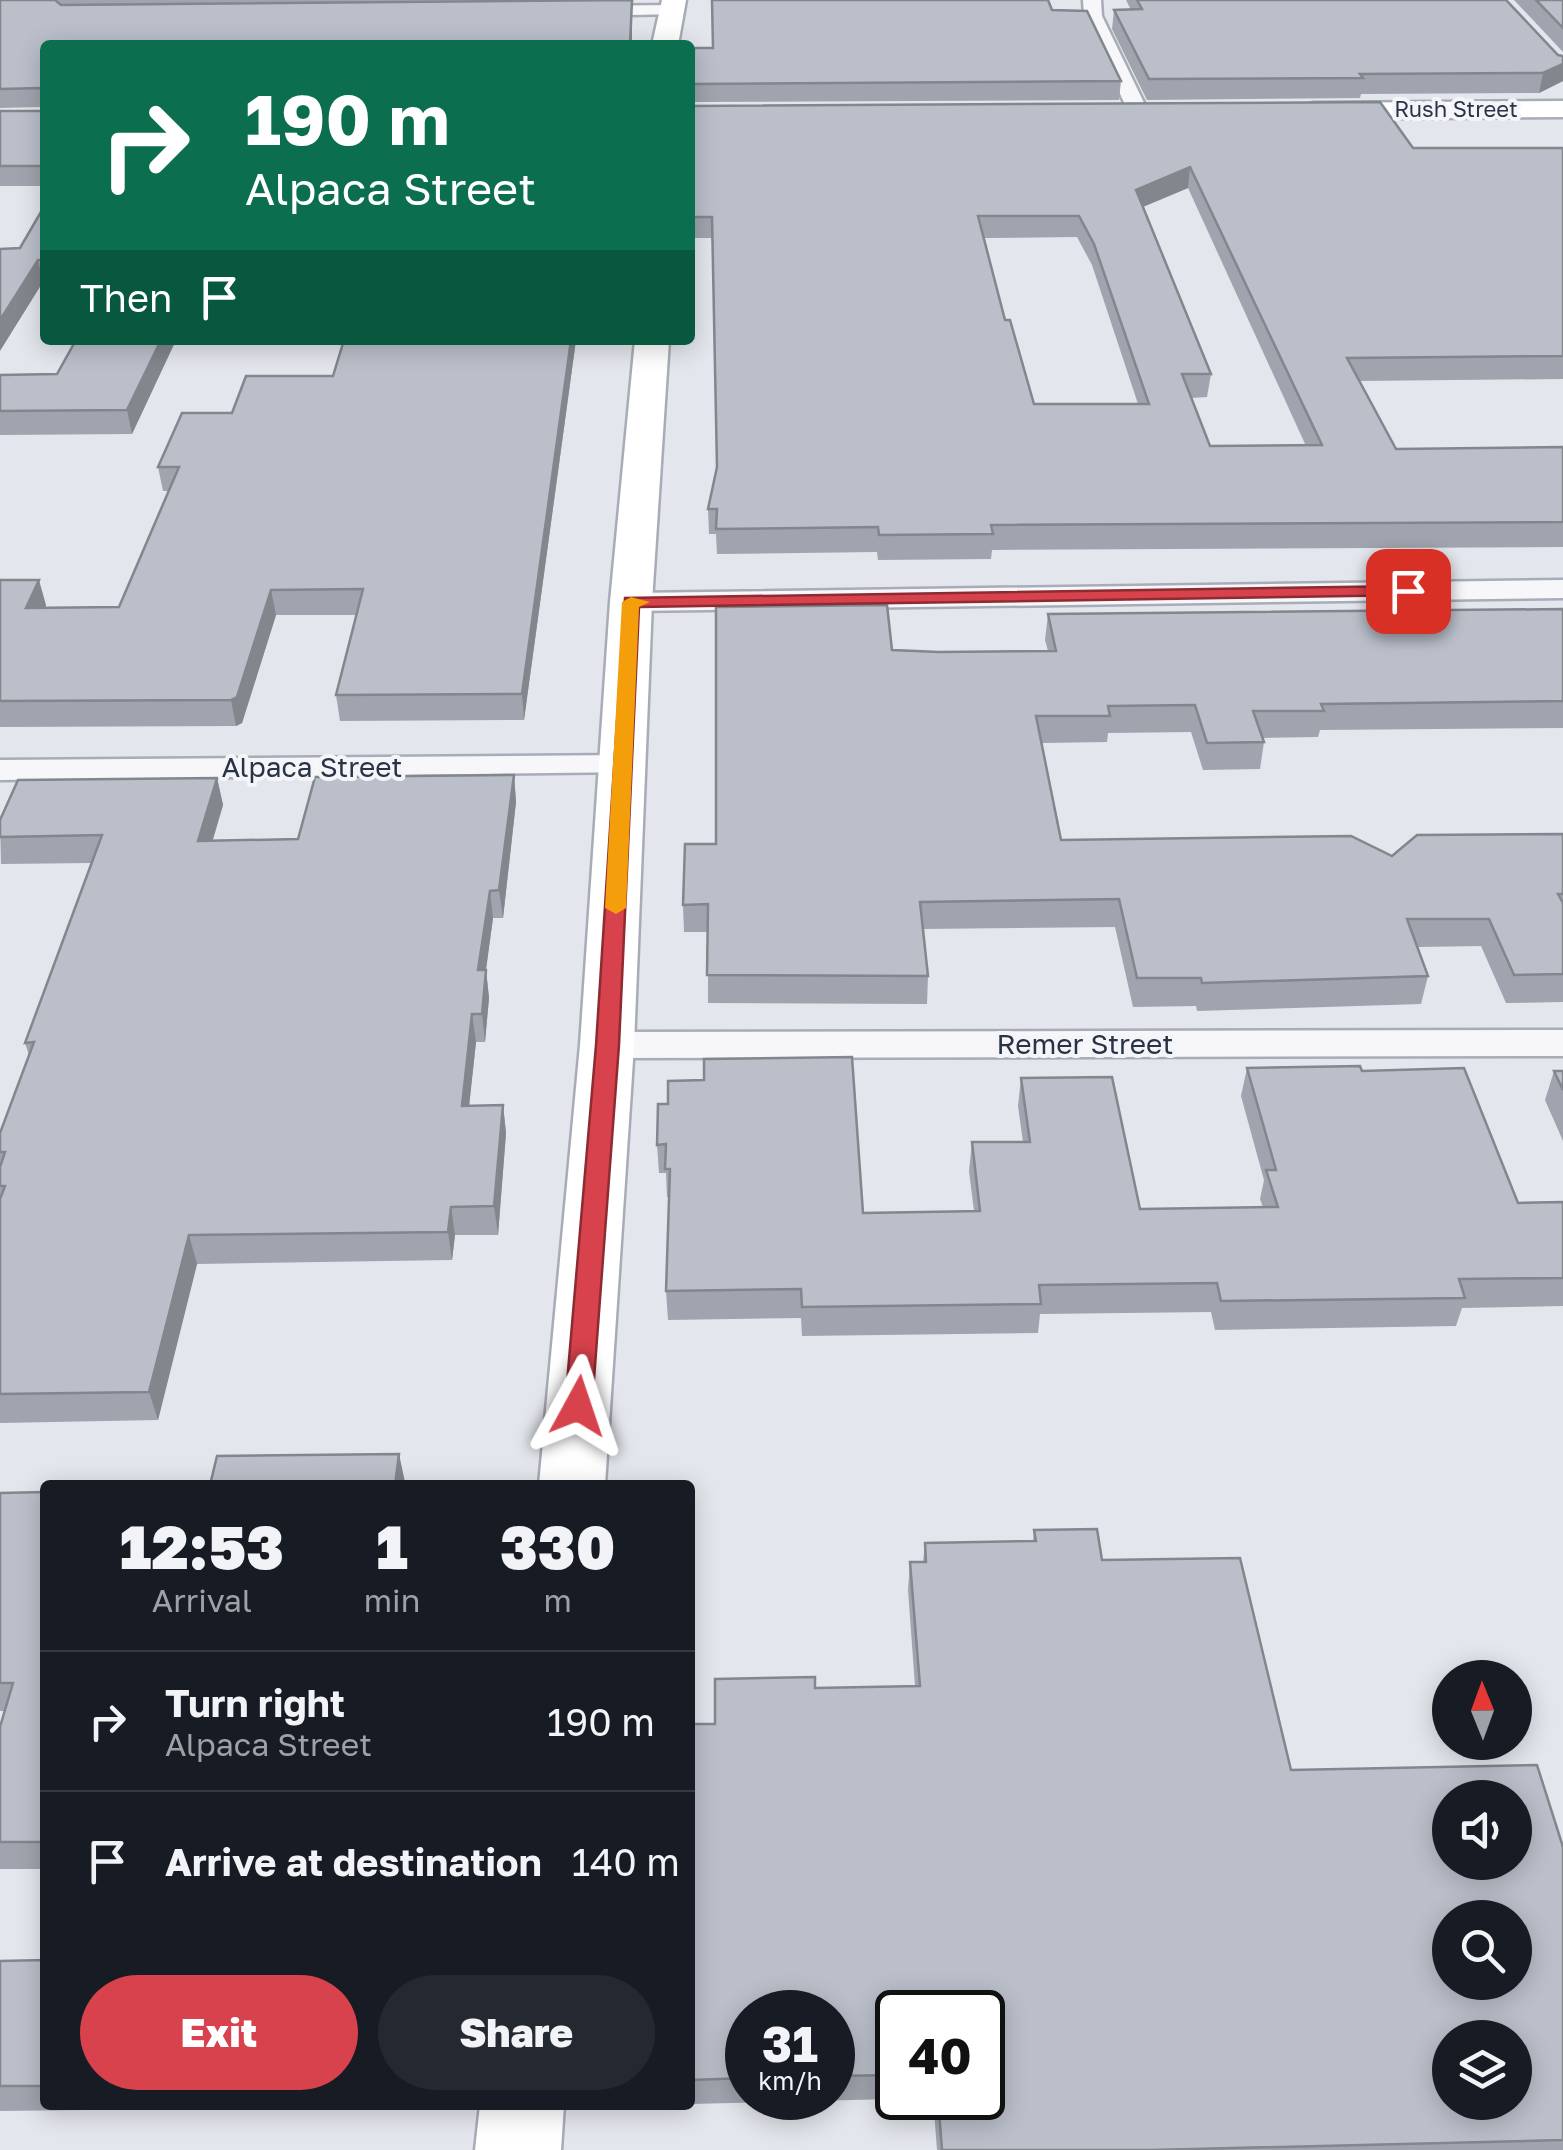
<!DOCTYPE html>
<html lang="en">
<head>
<meta charset="utf-8">
<style>
	body { margin:0; font-family:"Golos Text",sans-serif; background:#242831; color:#f1f3f6; height:100vh; display:flex; flex-direction:column; font-size:38px; white-space:nowrap }
	* { box-sizing:border-box; margin:0 }
	p { font-size:32px; color:#9ea1a6 }
	.icon { flex:none; width:55px; height:55px; fill:none; stroke:currentColor; stroke-width:2; stroke-linecap:round; stroke-linejoin:round }
	.map { position:relative; flex:1; overflow:hidden }
	.sheet { position:absolute; left:40px; top:1480px; width:655px; height:630px; display:flex; flex-direction:column; background:#171b24; border-radius:10px; box-shadow:0 5px 25px #0003 }
	.sheet>* { flex:none }
	.banner { position:absolute; left:40px; top:40px; width:655px; height:305px; border-radius:10px; box-shadow:0 5px 25px #0003; background:#0b6e4f; color:#fff; overflow:hidden }
	.needle { width:65px; rotate:359deg }
	.fabs { position:absolute; left:1432px; top:1660px; display:grid; gap:20px }
	.fabs a { display:grid; place-items:center; width:100px; height:100px; border-radius:50%; background:#171b24; box-shadow:0 5px 25px #0003; font-size:50px }
	.speed { position:absolute; left:725px; top:1990px; display:flex; gap:20px; font-size:50px; font-weight:700; text-align:center }
	.speed>* { display:grid; place-content:center; width:130px; height:130px; border-radius:50%; background:#171b24; box-shadow:0 5px 25px #0003; line-height:1 }
	.speed small { font-size:25px; font-weight:400 }
	.speed .limit { border:5px solid #111; border-radius:15px; background:#fff; color:#111 }
	.pin { position:absolute; display:grid; place-items:center; width:85px; height:85px; color:#fff; margin:-42px; border-radius:20px; box-shadow:0 5px 15px #0006 }
	.me { position:absolute; width:110px; margin:-55px; rotate:5deg; stroke-linejoin:round; filter:drop-shadow(0 0 8px #0008) }
	.turn { display:flex; align-items:center; gap:35px; height:210px; padding:0 40px; font-size:45px }
	.turn .icon { width:130px; height:130px; stroke-width:2.5 }
	.turn b { display:block; font-size:70px; line-height:85px }
	.then { display:flex; align-items:center; height:95px; padding:0 40px; background:#0003; gap:20px; font-size:38px }
	.eta { display:flex; justify-content:space-evenly; align-items:center; height:170px; text-align:center }
	.eta b { font-size:60px; font-weight:800; line-height:70px }
	.cta { display:flex; gap:20px; margin-top:auto; padding:20px 40px }
	.cta a { flex:1; height:115px; border-radius:60px; background:#d7424c; color:#fff; font-size:40px; font-weight:800; line-height:115px; text-align:center }
	.cta a+a { background:#242831; color:#f1f3f6 }
	ul { padding:0; list-style:none }
	li { display:flex; align-items:center; gap:30px; height:140px; padding:0 40px; border-top:2px solid #363941 }
	li div { flex:1 }
	li b { display:block; font-size:38px }
	li em { font-style:normal }
	.map>svg:first-child { display:block }
</style>
</head>
<body>
<div class="map">
<svg width="1563" height="2150" viewBox="0 0 1563 2150">
	<rect width="100%" height="100%" fill="#e3e6ec"/>
	<g fill="none" stroke-linecap="round" stroke-linejoin="round">
		<defs>
			<g id="street">
				<polygon points="1083,0 1101,0 1102,16 1148,111 1145,115 1128,111 1084,16"/>
				<polygon points="674,5 680,6 680,14 579,16 570,11 579,6"/>
				<polygon points="1563,580 1563,598 631,611 616,602 631,593"/>
				<polygon points="625,755 637,758 642,765 637,772 0,780 0,760"/>
				<polygon points="1563,1030 1563,1056 607,1058 593,1054 587,1045 593,1036 607,1032"/>
			</g>
			<g id="secondary">
				<polygon points="662,0 686,0 678,45 652,45"/>
				<polygon points="1563,101 1563,117 1313,119 1300,111 1313,103"/>
				<polygon points="635,340 669,340 652,602 634,1045 605,1485 539,1485 580,1045 610,602"/>
				<polygon points="480,2105 564,2105 561,2150 475,2150"/>
			</g>
		</defs>
		<use href="#street" stroke="#a8acb7" stroke-width="5"/>
		<use href="#secondary" stroke="#a8acb7" stroke-width="5"/>
		<use href="#street" fill="#f7f7fa" fill-rule="evenodd"/>
		<use href="#secondary" fill="#fff" fill-rule="evenodd"/>
	</g>
	<g fill="#a0a4ae" fill-rule="evenodd">
		<polygon points="0,0 634,0 632,2 632,45 45,45 45,186 0,186 0,111 41,111 41,107 0,108"/>
		<polygon points="1126,0 1506,0 1558,55 1563,56 1563,81 1539,93 1361,94 1360,98 1147,100 1112,29 1114,10 1131,10"/>
		<polygon points="1514,0 1563,0 1563,52"/>
		<polygon points="1052,10 1121,81 1119,100 694,102 694,48 713,48"/>
		<path d="M693,106l720,42h150v231l-204,2 37,68 167,-2v100l-571,3 -1,9 -113,1 -1,-8 -160,2 -1,-20h-7l-1,-25 9,-42 -4,-229h-20zM1188,188l118,258h-96l-19,-48 16,-1 4,-23 -68,-167zM1077,237l15,28 46,139h-104l-29,-84 -21,-82z"/>
		<polygon points="45,205 45,282 43,282 20,248"/>
		<polygon points="76,340 176,340 132,434 0,435 0,375 57,374"/>
		<polygon points="344,340 576,340 524,720 340,721 336,695 356,615 276,615 242,723 236,726 0,727 0,580 46,605 45,608 119,607 169,491 163,491 158,467 232,413 333,376"/>
		<polygon points="1563,609 1563,728 1320,730 1318,737 1263,738 1264,742 1260,769 1203,770 1191,732 1108,733 1107,742 1042,743 1061,840 1392,856 1563,834 1563,1002 1506,1003 1481,946 1418,947 1428,976 1421,1004 1197,1011 1196,1006 1133,1007 1115,927 923,929 928,976 927,1004 708,1003 708,932 684,932 683,905 716,844 892,650 939,652 1048,651 1045,640 1048,614"/>
		<polygon points="514,775 516,802 503,918 493,918 486,970 489,998 485,1042 476,1042 469,1106 503,1105 506,1133 498,1235 455,1235 452,1260 197,1264 158,1420 0,1423 0,1133 29,1055 25,1043 91,863 1,864 0,820 217,778 223,805 213,840 298,839"/>
		<polygon points="1247,1068 1362,1071 1518,1203 1563,1202 1563,1306 1462,1308 1456,1326 1215,1330 1211,1312 1040,1314 1038,1333 802,1336 801,1318 668,1320 666,1291 669,1197 667,1197 666,1173 659,1173 657,1145 658,1104 863,1213 974,1211 969,1171 972,1142 1023,1142 1018,1106 1021,1078 1140,1209 1263,1207 1260,1199 1264,1180 1241,1096"/>
		<polygon points="1554,1071 1563,1071 1563,1141 1545,1100"/>
		<polygon points="45,1492 45,1869 0,1869 0,1727 5,1711 0,1711 0,1493"/>
		<path d="M1034,1530l68,30 189,210 272,77v303h-626l-4,-52 -243,6v-380h25l100,-36 100,-2 -7,-96 2,-28h13l2,-19 108,-2zM748,2012h84v86h-84zM898,2012l84,86h-84z"/>
		<polygon points="45,1960 45,2105 266,2105 265,2108 0,2111 0,1961"/>
	</g>
	<g fill="#82868d">
		<polygon points="632,0 632,45 630,45"/>
		<polygon points="1563,64 1563,81 1539,93 1543,73"/>
		<polygon points="1190,167 1188,188 1133,211 1136,190"/>
		<polygon points="38,260 43,282 0,351 0,320"/>
		<polygon points="161,340 176,340 132,434 127,410"/>
		<polygon points="571,340 576,340 524,720 522,694"/>
		<polygon points="39,580 46,605 32,633 26,608"/>
		<polygon points="271,590 276,615 242,723 236,726 231,700"/>
		<polygon points="514,775 516,802 503,918 499,890"/>
		<polygon points="217,778 223,805 204,868 198,841"/>
		<polygon points="490,891 493,918 482,998 478,970"/>
		<polygon points="486,970 489,998 485,1042 482,1014"/>
		<polygon points="472,1014 476,1042 466,1134 462,1106"/>
		<polygon points="503,1105 506,1133 498,1235 494,1206"/>
		<polygon points="451,1207 455,1235 452,1260 448,1232"/>
		<polygon points="189,1235 197,1264 158,1420 149,1392"/>
		<polygon points="399,1454 405,1482 405,1485 395,1485"/>
	</g>
	<g fill="#babfca" stroke="#82868d" stroke-width="2.5" fill-rule="evenodd">
		<polygon points="0,0 55,0 61,5 632,0 630,45 45,45 45,166 0,166 0,111 41,111 44,92 41,88 0,89"/>
		<polygon points="712,0 1048,0 1052,10 1087,11 1121,81 693,84 694,48 713,48"/>
		<polygon points="1137,0 1506,0 1558,55 1563,56 1563,64 1543,73 1360,74 1363,78 1149,79 1114,10 1142,9"/>
		<polygon points="1536,0 1563,0 1563,28"/>
		<path d="M1380,102l33,46h150v208l-216,2 49,91 167,-2v75l-572,3 2,9 -114,1 -1,-8 -162,2 1,-20h-9l9,-42 -5,-250h-19v-111zM1190,167l132,278 -112,1 -28,-72h29l-75,-184zM978,216h101l15,28 55,160h-115l-24,-84h-5z"/>
		<polygon points="45,205 45,260 38,260 0,320 0,249 20,248"/>
		<polygon points="76,340 161,340 127,410 0,411 0,375 57,374"/>
		<polygon points="344,340 571,340 522,694 336,695 363,589 271,590 237,697 231,700 0,701 0,580 39,580 26,608 119,607 179,467 158,467 182,413 232,413 246,376 333,376"/>
		<polygon points="887,605 892,650 939,652 1056,651 1048,614 1563,609 1563,701 1321,704 1324,711 1253,711 1264,742 1207,743 1195,705 1108,706 1110,716 1036,716 1061,840 1351,836 1392,856 1417,835 1563,834 1563,894 1558,894 1563,903 1563,974 1514,975 1489,919 1407,919 1428,976 1202,983 1201,978 1137,978 1119,899 920,902 928,976 707,975 708,904 683,905 685,844 716,844 716,607"/>
		<polygon points="514,775 499,890 490,891 478,970 486,970 482,1014 472,1014 462,1106 503,1105 494,1206 451,1207 448,1232 189,1235 149,1392 0,1394 0,1199 5,1186 0,1186 0,1167 5,1152 0,1152 0,1133 34,1042 25,1043 102,835 0,837 0,820 18,780 217,778 198,841 298,839 315,777"/>
		<polygon points="852,1057 863,1213 980,1211 972,1142 1030,1142 1021,1078 1112,1077 1140,1209 1278,1207 1266,1170 1276,1170 1247,1068 1360,1066 1362,1071 1464,1068 1518,1203 1563,1202 1563,1278 1459,1279 1465,1298 1221,1301 1217,1283 1039,1285 1041,1304 802,1307 801,1289 666,1291 670,1169 665,1169 666,1144 657,1145 658,1104 668,1104 668,1081 704,1080 704,1059"/>
		<polygon points="1554,1071 1563,1071 1563,1090"/>
		<polygon points="399,1454 395,1485 210,1485 217,1456"/>
		<polygon points="45,1492 45,1842 0,1842 0,1727 13,1683 0,1683 0,1493"/>
		<path d="M1097,1529l5,31 138,-2 51,212 246,-5 26,82v293l-411,10h-210l-4,-52h44v-86h-84v63l-66,1v-64h-84v66l-58,2v-356h25v-45l100,-2v11l105,-2 -10,-124h16l-1,-19 111,-2 -2,-11zM1450,1798h65v64h-65zM1450,1918h65v64h-65zM1450,2038h65v64h-65z"/>
		<polygon points="45,1960 45,2086 0,2086 0,1961"/>
	</g>
	<polygon fill="#d7424c" stroke="#8c2b31" stroke-width="2.5" points="1408,586 1414,587 1414,595 639,607 619,1045 592,1406 588,1414 569,1414 565,1406 596,1045 625,598"/>
	<polygon fill="#f59e0b" points="631,597 650,602 639,607 626,908 616,914 605,908 622,602"/>
	<g text-anchor="middle" stroke-width="8" stroke-linejoin="round" paint-order="stroke">
		<g font-size="22" fill="#2a3246" stroke="#f3f5f9">
			<text x="1456" y="117">Rush Street</text>
		</g>
		<g font-size="28" fill="#2a3246" stroke="#f3f5f9">
			<text x="312" y="777">Alpaca Street</text>
			<text x="1085" y="1054">Remer Street</text>
		</g>
	</g>
</svg>
<div class="fabs">
<a><svg class="needle" viewBox="-14 -14 28 28"><path d="M0-13l5 13h-10z" fill="#e53935"/><path d="M0 13l5-13h-10z" fill="#9ea1a6"/></svg></a>
<a><svg class="icon" aria-label="sound" viewBox="0 0 24 24"><path d="M4 9h4l5-4v14l-5-4H4zM17 9q2 3 0 6"/></svg></a>
<a><svg class="icon" aria-label="search" viewBox="0 0 24 24"><circle cx="10" cy="10" r="6"/><path d="M15 15l6 6"/></svg></a>
<a><svg class="icon" aria-label="layers" viewBox="0 0 24 24"><path d="M12 4l9 5-9 5-9-5zM3 14l9 5 9-5"/></svg></a>
</div>
<div class="speed"><div>31<small>km/h</small></div><div class="limit">40</div></div>
<div class="pin" style="left:1408px;top:591px;background:#d93025"><svg class="icon" aria-label="arrive" viewBox="0 0 24 24"><path d="M6 21V4h12l-3 4 3 4H6"/></svg></div>
<svg class="me" style="left:578px;top:1406px" viewBox="-20 -20 40 40"><path d="M0-17L14 15 0 8-14 15z" fill="#d7424c" stroke="#fff" stroke-width="4"/></svg>
<div class="banner">
<div class="turn"><svg class="icon" aria-label="right" viewBox="0 0 24 24"><path d="M7 20v-9h11M14 6l5 5-5 5"/></svg><div><b>190 m</b>Alpaca Street</div></div>
<div class="then">Then<svg class="icon" aria-label="arrive" viewBox="0 0 24 24"><path d="M6 21V4h12l-3 4 3 4H6"/></svg></div>
</div>
<section class="sheet">
<div class="eta">
<div><b>12:53</b><p>Arrival</p></div>
<div><b>1</b><p>min</p></div>
<div><b>330</b><p>m</p></div>
</div>
<ul>
<li><svg class="icon" aria-label="right" viewBox="0 0 24 24"><path d="M7 20v-9h11M14 6l5 5-5 5"/></svg><div><b>Turn right</b><p>Alpaca Street</p></div><em>190 m</em></li>
<li><svg class="icon" aria-label="arrive" viewBox="0 0 24 24"><path d="M6 21V4h12l-3 4 3 4H6"/></svg><div><b>Arrive at destination</b></div><em>140 m</em></li>
</ul>
<div class="cta"><a>Exit</a><a>Share</a></div>
</section>
</div>
</body>
</html>
